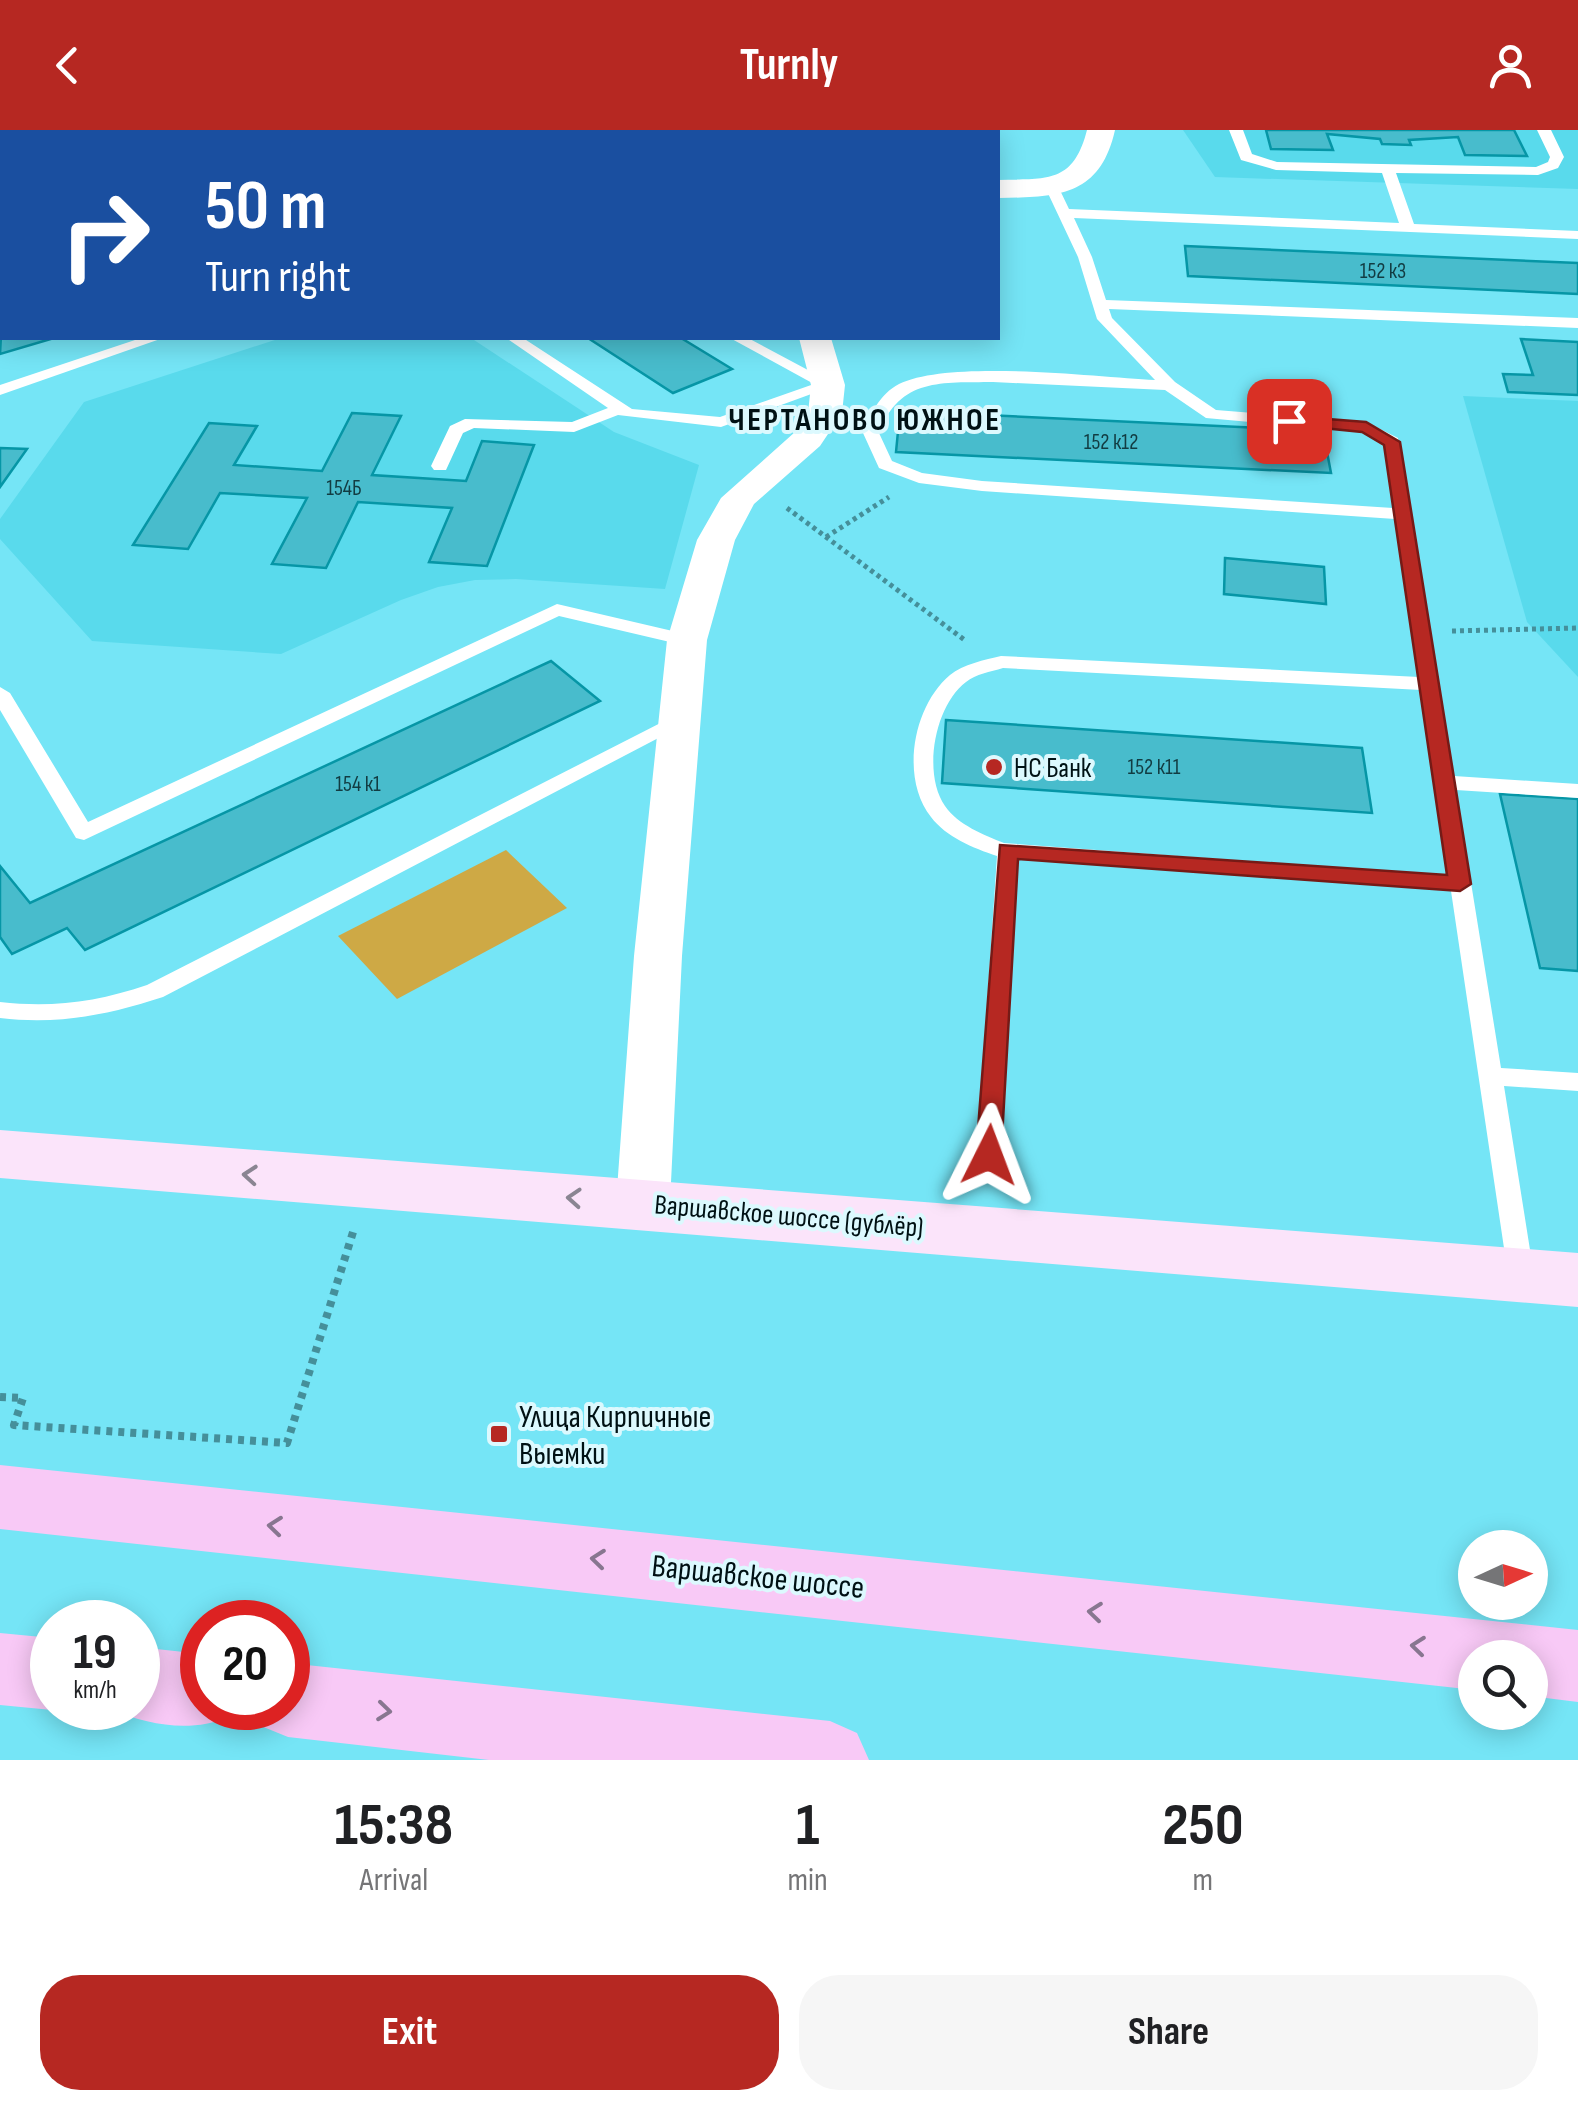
<!DOCTYPE html>
<html lang="en">
<head>
<meta charset="utf-8">
<style>
	body { margin:0; font-family:"Sofia Sans Condensed",sans-serif; background:#f6f6f6; color:#202124; height:100vh; display:flex; flex-direction:column; font-size:38px; white-space:nowrap }
	* { box-sizing:border-box; margin:0 }
	p { font-size:32px; color:#757577 }
	.icon { flex:none; width:55px; height:55px; fill:none; stroke:currentColor; stroke-width:2; stroke-linecap:round; stroke-linejoin:round }
	.map { position:relative; height:1630px; overflow:hidden }
	.details { display:flex; flex-direction:column; background:#fff; flex:1 }
	.details>* { flex:none }
	.hud { position:absolute; left:0px; top:0px; width:1000px; height:210px; box-shadow:0 5px 25px #0003; background:#1a4fa0; color:#fff; overflow:hidden }
	.needle { width:65px; rotate:86deg }
	.tools { position:absolute; left:1458px; top:1400px; display:grid; gap:20px }
	.tools a { display:grid; place-items:center; width:90px; height:90px; border-radius:50%; background:#fff; box-shadow:0 5px 25px #0003; font-size:50px }
	.speed { position:absolute; left:30px; top:1470px; display:flex; gap:20px; font-size:50px; font-weight:700; text-align:center }
	.speed>* { display:grid; place-content:center; width:130px; height:130px; border-radius:50%; background:#fff; box-shadow:0 5px 25px #0003; line-height:1 }
	.speed small { font-size:25px; font-weight:400 }
	.speed .limit { border:15px solid #d22; background:#fff; color:#111 }
	.pin { position:absolute; display:grid; place-items:center; width:85px; height:85px; color:#fff; margin:-42px; border-radius:20px; box-shadow:0 5px 15px #0006 }
	.me { position:absolute; width:110px; margin:-55px; rotate:3deg; stroke-linejoin:round; filter:drop-shadow(0 0 8px #0008) }
	.turn { display:flex; align-items:center; gap:35px; height:210px; padding:0 40px; font-size:45px }
	.turn .icon { width:130px; height:130px; stroke-width:2.5 }
	.turn b { display:block; font-size:70px; line-height:85px }
	.eta { display:flex; justify-content:space-evenly; align-items:center; height:170px; text-align:center }
	.eta b { font-size:60px; font-weight:700; line-height:70px }
	.button { display:flex; gap:20px; margin-top:auto; padding:20px 40px }
	.button a { flex:1; height:115px; border-radius:40px; background:#b62822; color:#fff; font-size:40px; font-weight:700; line-height:115px; text-align:center }
	.button a+a { background:#f6f6f6; color:#202124 }
	header { display:flex; justify-content:space-between; align-items:center; height:130px; padding:0 40px; background:#b62822; color:#fff; font-size:45px; font-weight:700 }
	.map>svg:first-child { display:block }
</style>
</head>
<body>
<header><svg class="icon" aria-label="back" viewBox="0 0 24 24"><path d="M15 5l-7 7 7 7"/></svg>Turnly<svg class="icon" aria-label="person" viewBox="0 0 24 24"><circle cx="12" cy="8" r="4"/><path d="M4 21q1-7 8-7t8 7"/></svg></header>
<div class="map">
<svg width="1578" height="1630" viewBox="0 0 1578 1630">
	<rect width="100%" height="100%" fill="#75e5f6"/>
	<g fill="#59daec">
		<polygon points="224,0 759,0 760,2 223,2"/>
		<polygon points="1183,0 1578,0 1578,59 1215,47"/>
		<polygon points="281,208 471,208 614,302 699,335 665,459 516,449 475,450 438,457 401,470 281,524 92,511 0,409 0,389 84,272"/>
		<polygon points="1463,266 1578,271 1578,547 1527,492"/>
	</g>
	<polygon fill="#cea945" points="506,720 567,778 397,869 338,806"/>
	<g fill="#48bccc" stroke="#0696a6" stroke-width="2.5">
		<polygon points="380,0 565,0 379,2"/>
		<polygon points="1266,0 1514,0 1527,26 1465,25 1458,7 1409,10 1411,15 1382,14 1380,9 1327,4 1333,20 1271,19"/>
		<polygon points="1185,116 1578,133 1578,164 1188,146"/>
		<polygon points="2,187 2,208 54,208 0,224"/>
		<polygon points="588,208 681,208 732,239 673,263"/>
		<polygon points="1521,209 1578,212 1578,265 1508,262 1503,244 1533,245"/>
		<polygon points="900,281 1323,301 1331,343 896,322"/>
		<polygon points="352,283 401,286 372,345 466,351 482,311 534,315 487,436 429,432 452,378 358,372 326,438 272,434 307,368 220,363 188,419 133,415 209,293 257,296 234,335 322,341"/>
		<polygon points="0,318 27,319 0,357"/>
		<polygon points="1225,428 1324,437 1326,474 1224,464"/>
		<polygon points="551,531 600,571 85,820 67,798 12,824 0,807 0,736 30,773"/>
		<polygon points="946,590 1362,618 1372,683 942,653"/>
		<polygon points="1500,664 1578,669 1578,841 1540,838"/>
	</g>
	<g fill="none" stroke-linecap="round" stroke-linejoin="round">
		<polyline stroke="#458f9a" stroke-width="4" stroke-dasharray="4 4" stroke-linecap="butt" points="0,27 2,23"/>
		<g stroke="#458f9a" stroke-width="5" stroke-dasharray="4 4" stroke-linecap="butt">
			<polyline points="787,378 966,511"/>
			<polyline points="826,407 889,367"/>
			<polyline points="1452,501 1578,498"/>
		</g>
		<polyline stroke="#458f9a" stroke-width="8" stroke-dasharray="6 6" stroke-linecap="butt" points="0,1267 23,1268 14,1295 287,1313 354,1099"/>
		<g fill="#fff" fill-rule="evenodd">
			<path d="M1229,0h14l9,24 25,8 259,5 12,-5 2,-5 -13,-27h14l13,27 -6,11 -20,7 -142,-2 18,51 164,7v8l-504,-21 18,39 14,43 472,18v10l-469,-19 3,9 63,64 41,28 150,12 32,16 56,338 124,8v14l-122,-8 45,278 77,5v18l-74,-5 30,189 -4,8 -9,3 -9,-3 -4,-8 -57,-384 -433,-33 -17,297 -3,7 -9,3 -9,-3 -3,-7 20,-299c-24,-8 -51,-19 -66,-39 -31,-39 -18,-111 19,-142 13,-11 35,-15 51,-19l418,21 -24,-158 -413,-28 -63,-8 -40,-15 -16,-35c7,-19 17,-39 36,-49 51,-25 195,-7 256,-4l-58,-61 -19,-62 -33,-70 2,-3h10l12,25 330,14 -17,-50 -106,-3 -35,-10zM993,252l172,8 41,28 156,14 22,12 9,64 -411,-27 -60,-8 -30,-12 -13,-28c21,-56 63,-50 114,-51zM1003,538l418,22 27,186 -444,-33c-20,-8 -46,-18 -59,-37 -23,-33 -10,-101 21,-124 10,-8 24,-10 37,-14z"/>
			<polygon points="2,165 2,175 0,176 0,166"/>
			<polygon points="141,208 163,208 0,265 0,255"/>
			<polygon points="506,208 523,208 632,279 720,287 814,254 730,208 748,208 836,255 721,297 618,285 574,302 474,298 463,303 446,340 434,340 431,336 450,296 465,289 572,292 608,278"/>
			<polygon points="557,474 694,506 697,510 687,516 559,486 84,710 76,708 0,580 0,557 10,563 88,692"/>
			<path d="M682,582l10,6 -3,4 -526,275c-55,18 -105,28 -163,21v-16c52,6 97,0 147,-17z"/>
		</g>
		<g fill="#fff" fill-rule="evenodd">
			<path d="M1087,0h28c-15,67 -58,67 -117,68v-18c48,-2 75,5 89,-50z"/>
			<polygon points="799,208 831,208 845,255 842,283 820,316 754,374 735,410 707,510 682,826 670,1073 662,1088 643,1094 624,1088 616,1073 634,826 667,510 697,410 721,368 795,302 808,283 811,255"/>
		</g>
		<polygon fill="#fbe4fa" fill-rule="evenodd" points="0,1000 1578,1123 1578,1177 0,1048"/>
		<g fill="#f8c9f6" fill-rule="evenodd">
			<polygon points="0,1335 1578,1500 1578,1572 1530,1566 1530,1528 1475,1528 1475,1560 0,1399"/>
			<polygon points="0,1503 52,1508 52,1578 59,1578 52,1580 0,1575"/>
			<path d="M138,1517l64,7v54h31l-4,9c-39,16 -79,8 -118,-7l27,-2z"/>
			<polygon points="288,1533 830,1591 857,1603 869,1630 489,1630 288,1607 261,1596 253,1578 288,1578"/>
		</g>
	</g>
	<defs><path id="oneway-chevron" d="M-2-3.5L2.5 0L-2 3.5" fill="none" stroke-width="1.6" stroke-linecap="round" stroke-linejoin="round" transform="scale(2.5)"/></defs>
	<g stroke="#8a8592">
		<use href="#oneway-chevron" transform="translate(250 1045) rotate(-175)"/>
		<use href="#oneway-chevron" transform="translate(574 1068) rotate(-176)"/>
	</g>
	<g stroke="#887690">
		<use href="#oneway-chevron" transform="translate(275 1396) rotate(-174)"/>
		<use href="#oneway-chevron" transform="translate(598 1429) rotate(-174)"/>
		<use href="#oneway-chevron" transform="translate(1095 1482) rotate(-174)"/>
		<use href="#oneway-chevron" transform="translate(1418 1516) rotate(-174)"/>
		<use href="#oneway-chevron" transform="translate(384 1581) rotate(6)"/>
	</g>
	<polygon fill="#b62822" stroke="#761a16" stroke-width="2.5" points="1289,286 1366,292 1400,312 1471,754 1460,761 1018,729 1001,1025 998,1032 980,1032 976,1025 1000,715 1447,745 1384,315 1362,302 1283,294 1281,291"/>
	<g fill="#b62822" stroke="#dcf9fe" stroke-width="4">
		<circle cx="994" cy="637" r="10"/>
		<rect x="489" y="1294" width="20" height="20" rx="5"/>
	</g>
	<g text-anchor="middle" stroke-width="8" stroke-linejoin="round" paint-order="stroke">
		<g font-size="22" fill="#123c42">
			<text x="1383" y="148">152 к3</text>
			<text x="1111" y="319">152 к12</text>
			<text x="344" y="365">154Б</text>
			<text x="1154" y="644">152 к11</text>
			<text x="358" y="661">154 к1</text>
		</g>
		<g font-size="28" fill="#001114" stroke="#dcf9fe" text-anchor="start">
			<text x="1014" y="647">НС Банк</text>
		</g>
		<g font-size="28" fill="#001114" stroke="#dcf9fe">
			<text transform="translate(789 1085) rotate(5)" y="10">Варшавское шоссе (дублёр)</text>
		</g>
		<g font-size="32" font-weight="bold" letter-spacing="2.5" fill="#001114" stroke="#dcf9fe">
			<text x="865" y="300">ЧЕРТАНОВО ЮЖНОЕ</text>
		</g>
		<g font-size="32" fill="#001114" stroke="#dcf9fe" text-anchor="start">
			<text x="519" y="1297">Улица Кирпичные<tspan x="519" dy="37">Выемки</tspan></text>
		</g>
		<g font-size="32" fill="#001114" stroke="#dcf9fe">
			<text transform="translate(758 1446) rotate(6)" y="11">Варшавское шоссе</text>
		</g>
	</g>
</svg>
<div class="tools">
<a><svg class="needle" viewBox="-14 -14 28 28"><path d="M0-13l5 13h-10z" fill="#e53935"/><path d="M0 13l5-13h-10z" fill="#757577"/></svg></a>
<a><svg class="icon" aria-label="search" viewBox="0 0 24 24"><circle cx="10" cy="10" r="6"/><path d="M15 15l6 6"/></svg></a>
</div>
<div class="speed"><div>19<small>km/h</small></div><div class="limit">20</div></div>
<div class="pin" style="left:1289px;top:291px;background:#d93025"><svg class="icon" aria-label="arrive" viewBox="0 0 24 24"><path d="M6 21V4h12l-3 4 3 4H6"/></svg></div>
<svg class="me" style="left:989px;top:1025px" viewBox="-20 -20 40 40"><path d="M0-17L14 15 0 8-14 15z" fill="#b62822" stroke="#fff" stroke-width="4"/></svg>
<div class="hud">
<div class="turn"><svg class="icon" aria-label="right" viewBox="0 0 24 24"><path d="M7 20v-9h11M14 6l5 5-5 5"/></svg><div><b>50 m</b>Turn right</div></div>
</div>
</div>
<section class="details">
<div class="eta">
<div><b>15:38</b><p>Arrival</p></div>
<div><b>1</b><p>min</p></div>
<div><b>250</b><p>m</p></div>
</div>
<div class="button"><a>Exit</a><a>Share</a></div>
</section>
</body>
</html>
